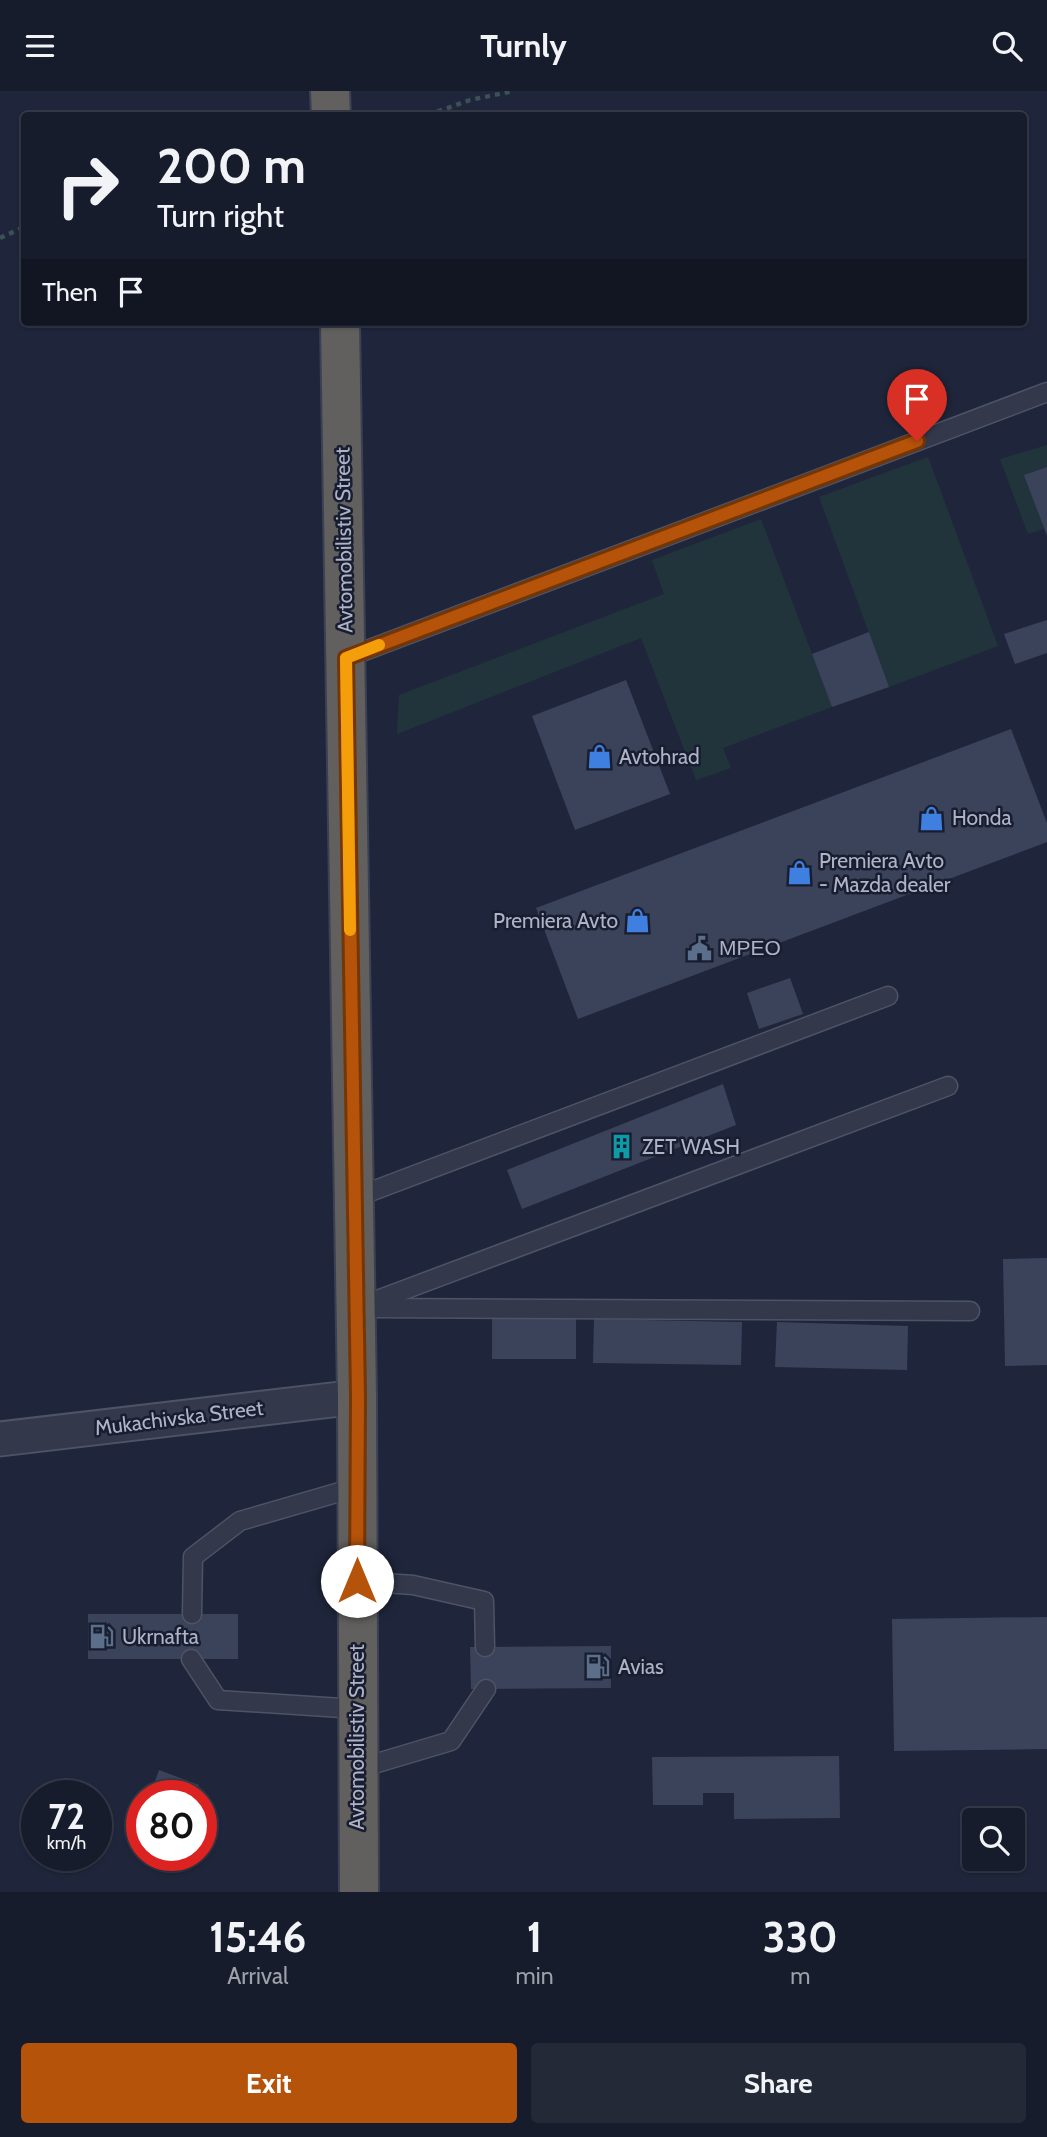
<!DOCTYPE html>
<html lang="en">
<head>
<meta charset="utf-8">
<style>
	body { margin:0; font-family:Cabin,sans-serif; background:#242938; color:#f1f3f6; height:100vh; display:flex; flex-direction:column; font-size:26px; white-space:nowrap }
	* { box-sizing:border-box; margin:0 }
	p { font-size:23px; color:#9ea1a9 }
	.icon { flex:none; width:38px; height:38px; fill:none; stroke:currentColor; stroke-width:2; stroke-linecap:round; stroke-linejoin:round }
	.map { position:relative; height:1801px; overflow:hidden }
	.details { display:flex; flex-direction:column; background:#171c2c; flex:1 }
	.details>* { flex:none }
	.hud { position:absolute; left:21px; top:21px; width:1006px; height:214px; border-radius:7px; box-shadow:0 2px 5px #0004,0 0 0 2px #363a48; background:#171c2c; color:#f1f3f6; overflow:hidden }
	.fabs { position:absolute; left:962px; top:1717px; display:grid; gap:14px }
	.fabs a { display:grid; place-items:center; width:63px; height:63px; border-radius:7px; background:#171c2c; box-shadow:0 2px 5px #0004,0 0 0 2px #363a48; font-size:35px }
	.speed { position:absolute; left:21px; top:1689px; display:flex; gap:14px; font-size:35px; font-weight:700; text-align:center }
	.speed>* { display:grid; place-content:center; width:91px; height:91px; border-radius:50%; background:#171c2c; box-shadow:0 2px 5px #0004,0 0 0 2px #363a48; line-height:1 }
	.speed small { font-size:18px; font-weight:400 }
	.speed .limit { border:10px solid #d22; background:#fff; color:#111 }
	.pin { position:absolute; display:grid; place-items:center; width:60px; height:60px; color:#fff; margin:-72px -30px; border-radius:50% 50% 50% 0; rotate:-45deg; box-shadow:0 0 7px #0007 }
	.pin .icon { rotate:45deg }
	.me { position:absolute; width:77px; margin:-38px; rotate:0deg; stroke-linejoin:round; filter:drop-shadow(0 0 5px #0008) }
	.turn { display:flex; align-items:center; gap:24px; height:147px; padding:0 21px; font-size:32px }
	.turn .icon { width:91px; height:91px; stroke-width:2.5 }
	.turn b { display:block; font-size:49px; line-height:60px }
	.then { display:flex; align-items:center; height:66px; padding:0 21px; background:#0003; gap:14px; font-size:26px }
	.eta { display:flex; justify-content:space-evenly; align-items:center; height:119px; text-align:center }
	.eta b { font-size:42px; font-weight:700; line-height:49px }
	.action { display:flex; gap:14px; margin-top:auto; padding:14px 21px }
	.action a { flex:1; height:80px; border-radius:7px; background:#b45309; color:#fff; font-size:28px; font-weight:700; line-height:80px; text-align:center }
	.action a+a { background:#242938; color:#f1f3f6 }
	header { display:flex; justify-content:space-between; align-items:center; height:91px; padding:0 21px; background:#171c2c; font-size:32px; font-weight:700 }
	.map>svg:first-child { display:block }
</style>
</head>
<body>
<header><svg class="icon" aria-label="menu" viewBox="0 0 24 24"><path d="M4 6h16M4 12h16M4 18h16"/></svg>Turnly<svg class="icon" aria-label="search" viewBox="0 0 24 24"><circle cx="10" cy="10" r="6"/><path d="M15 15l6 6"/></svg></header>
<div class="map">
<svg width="1047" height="1801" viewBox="0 0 1047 1801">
	<rect width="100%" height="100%" fill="#1f263b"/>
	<g fill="#21343c">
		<polygon points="1047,354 1047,376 1025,384 1044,438 1028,443 1000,368"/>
		<polygon points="928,366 998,555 889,596 819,406"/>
		<polygon points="761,428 832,616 723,657 731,677 696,689 641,547 397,643 399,604 664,503 652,469"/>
	</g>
	<g fill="#3b435b">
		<polygon points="1047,376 1047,445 1024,384"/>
		<polygon points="1047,529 1047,562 1015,573 1004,543"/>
		<polygon points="869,541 889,596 832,616 812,563"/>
		<polygon points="626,589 670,703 575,739 532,625"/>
		<polygon points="1011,638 1047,732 1047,751 578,928 536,817"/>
		<polygon points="790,887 803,923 759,938 747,902"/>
		<polygon points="723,993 736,1034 522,1118 507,1079"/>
		<polygon points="1047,1167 1047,1274 1005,1275 1003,1168"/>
		<polygon points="492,1226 576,1227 576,1268 492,1268"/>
		<polygon points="594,1228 742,1231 741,1274 593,1272"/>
		<polygon points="777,1231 908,1235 907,1279 775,1276"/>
		<rect x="88" y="1523" width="150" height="45"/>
		<polygon points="1047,1526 1047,1658 894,1660 892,1528"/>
		<polygon points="611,1555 611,1597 471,1598 470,1556"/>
		<polygon points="839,1665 840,1727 734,1728 734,1702 703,1702 703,1714 653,1714 652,1666"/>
		<polygon points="159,1679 199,1694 195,1704 150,1704"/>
	</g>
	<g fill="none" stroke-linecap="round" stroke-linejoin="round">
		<defs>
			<g id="service">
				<polyline points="346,567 1047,301"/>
				<polyline points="354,1107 888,905"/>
				<polyline points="356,1217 948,995"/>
				<polyline points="367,1217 970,1220"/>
				<polyline points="357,1490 413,1494 484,1510 485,1556"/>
				<polyline points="192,1523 193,1466 240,1430 357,1396"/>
				<polyline points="191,1568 218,1609 357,1618"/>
				<polyline points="357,1678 451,1650 486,1598"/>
			</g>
			<polyline id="minor" points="0,1348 357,1306"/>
			<g id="trunk">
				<polyline points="330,0 331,24"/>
				<polyline points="340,231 357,1306 359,1801"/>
			</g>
		</defs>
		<use href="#service" stroke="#4e5366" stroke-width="21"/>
		<use href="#minor" stroke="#4e5366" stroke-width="37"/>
		<use href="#trunk" stroke="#3b4053" stroke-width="42"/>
		<g stroke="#3c5056" stroke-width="4.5" stroke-dasharray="5 5" stroke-linecap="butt">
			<polyline points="428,24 470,9 514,0"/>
			<polyline points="0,147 24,136"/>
		</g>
		<use href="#service" stroke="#33394b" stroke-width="18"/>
		<use href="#minor" stroke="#33394b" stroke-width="33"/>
		<use href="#trunk" stroke="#62605e" stroke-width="38"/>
	</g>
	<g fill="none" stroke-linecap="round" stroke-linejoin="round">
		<defs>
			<polyline id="route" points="357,1490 358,1306 346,567 917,350"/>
		</defs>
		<use href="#route" stroke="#753606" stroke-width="18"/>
		<use href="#route" stroke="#b45309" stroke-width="12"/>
		<polyline stroke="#f59e0b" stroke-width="12" points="350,839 346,567 379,554"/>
	</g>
	<defs>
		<symbol id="shop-bare" viewBox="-9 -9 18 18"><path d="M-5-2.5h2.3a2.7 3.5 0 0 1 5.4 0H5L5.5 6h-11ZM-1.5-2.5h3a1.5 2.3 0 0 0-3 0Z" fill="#3f7fe0" stroke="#181e30" stroke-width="2.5" paint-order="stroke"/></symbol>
		<symbol id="civic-bare" viewBox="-9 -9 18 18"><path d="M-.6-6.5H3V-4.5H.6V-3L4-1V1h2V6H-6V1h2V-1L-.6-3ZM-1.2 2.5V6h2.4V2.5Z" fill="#5c6f8a" stroke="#181e30" stroke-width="2.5" paint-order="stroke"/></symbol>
		<symbol id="building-bare" viewBox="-9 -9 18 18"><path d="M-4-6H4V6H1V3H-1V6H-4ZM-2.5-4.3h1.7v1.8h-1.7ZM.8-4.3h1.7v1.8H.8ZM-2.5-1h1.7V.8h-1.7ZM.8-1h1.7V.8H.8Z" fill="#0f9aa8" stroke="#181e30" stroke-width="2.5" paint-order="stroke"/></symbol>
		<symbol id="fuel-bare" viewBox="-9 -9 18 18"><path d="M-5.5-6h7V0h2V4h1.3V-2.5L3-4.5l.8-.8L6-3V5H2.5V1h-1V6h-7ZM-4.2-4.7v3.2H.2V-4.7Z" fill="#5c6f8a" stroke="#181e30" stroke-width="2.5" paint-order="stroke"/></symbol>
	</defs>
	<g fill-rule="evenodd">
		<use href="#shop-bare" x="582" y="648" width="35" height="35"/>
		<use href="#shop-bare" x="914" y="710" width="35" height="35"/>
		<use href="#shop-bare" x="782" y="764" width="35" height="35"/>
		<use href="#shop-bare" x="620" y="812" width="35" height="35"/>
		<use href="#civic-bare" x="682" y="840" width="35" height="35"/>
		<use href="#building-bare" x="604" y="1038" width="35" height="35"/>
		<use href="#fuel-bare" x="84" y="1528" width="35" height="35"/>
		<use href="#fuel-bare" x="580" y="1558" width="35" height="35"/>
	</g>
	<g text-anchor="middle" stroke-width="5" stroke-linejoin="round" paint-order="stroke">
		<g font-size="21" fill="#aeb3c8" stroke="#181e30">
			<text transform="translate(344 449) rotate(-91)" y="7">Avtomobilistiv Street</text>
			<text transform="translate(179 1327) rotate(-7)" y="7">Mukachivska Street</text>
			<text transform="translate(357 1646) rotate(-90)" y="7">Avtomobilistiv Street</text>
		</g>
		<g font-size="21" fill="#aeb3c8" stroke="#181e30" text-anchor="start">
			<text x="619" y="673">Avtohrad</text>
			<text x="952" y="734">Honda</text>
			<text x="819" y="777">Premiera Avto<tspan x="819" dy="24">- Mazda dealer</tspan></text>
			<text x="618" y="837" text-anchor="end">Premiera Avto</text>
			<text x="719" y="864">МРЕО</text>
			<text x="642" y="1063">ZET WASH</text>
			<text x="122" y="1553">Ukrnafta</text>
			<text x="618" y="1583">Avias</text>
		</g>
	</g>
</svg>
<div class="fabs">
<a><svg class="icon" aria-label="search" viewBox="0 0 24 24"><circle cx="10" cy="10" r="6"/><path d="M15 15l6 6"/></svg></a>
</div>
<div class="speed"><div>72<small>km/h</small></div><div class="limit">80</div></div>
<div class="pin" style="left:917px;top:350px;background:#d93025"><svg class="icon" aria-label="arrive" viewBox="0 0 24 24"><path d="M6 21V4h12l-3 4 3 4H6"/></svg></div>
<svg class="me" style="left:357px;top:1490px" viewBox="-20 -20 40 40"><circle r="19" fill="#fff"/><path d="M0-13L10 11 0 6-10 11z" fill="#b45309"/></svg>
<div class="hud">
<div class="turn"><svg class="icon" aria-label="right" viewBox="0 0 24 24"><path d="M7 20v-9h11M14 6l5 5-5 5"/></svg><div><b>200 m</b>Turn right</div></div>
<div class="then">Then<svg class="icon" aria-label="arrive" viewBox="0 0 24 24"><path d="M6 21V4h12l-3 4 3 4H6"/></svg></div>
</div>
</div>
<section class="details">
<div class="eta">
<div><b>15:46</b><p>Arrival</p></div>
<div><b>1</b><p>min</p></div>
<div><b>330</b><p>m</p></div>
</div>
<div class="action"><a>Exit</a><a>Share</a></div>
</section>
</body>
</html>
